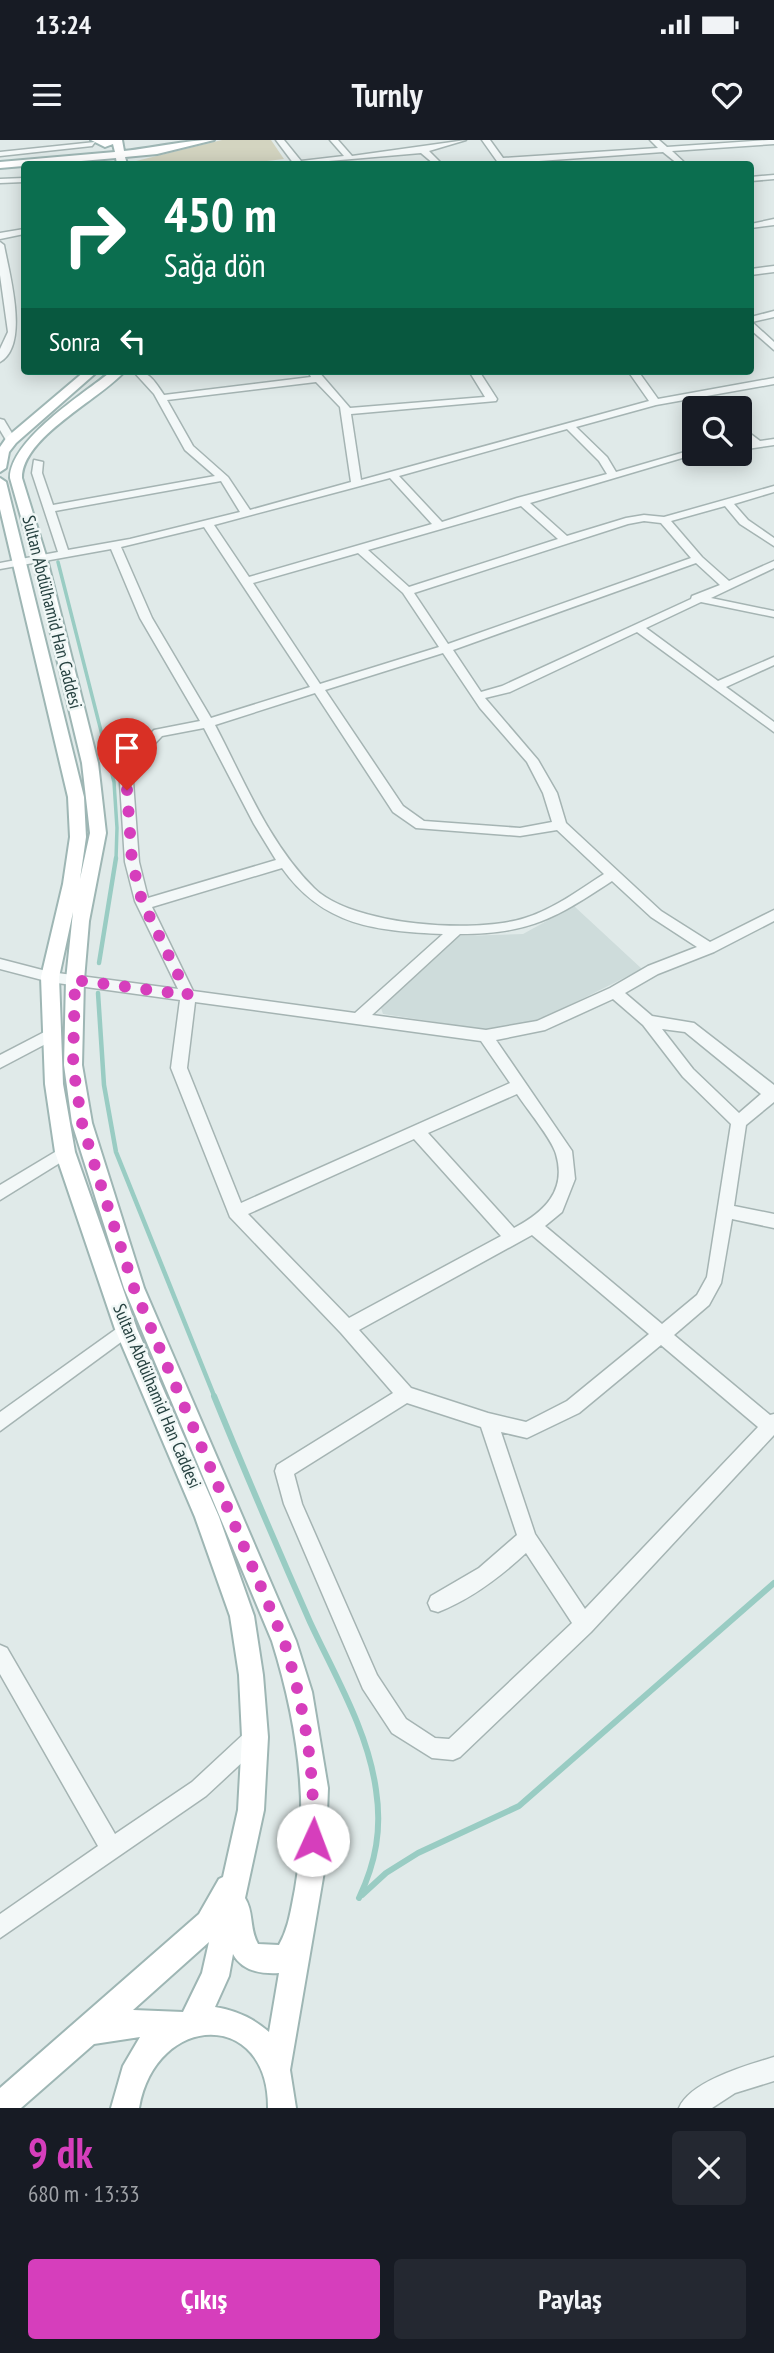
<!DOCTYPE html>
<html lang="tr">
<head>
<meta charset="utf-8">
<style>
	body { margin:0; font-family:"PT Sans Narrow",sans-serif; background:#242831; color:#f1f3f6; height:100vh; display:flex; flex-direction:column; font-size:26px; white-space:nowrap }
	* { box-sizing:border-box; margin:0 }
	p { font-size:23px; color:#9ea1a6 }
	.icon { flex:none; width:38px; height:38px; fill:none; stroke:currentColor; stroke-width:2; stroke-linecap:round; stroke-linejoin:round }
	.map { position:relative; height:1968px; overflow:hidden }
	.side { display:flex; flex-direction:column; background:#171b24; flex:1 }
	.side>* { flex:none }
	.hud { position:absolute; left:21px; top:21px; width:733px; height:214px; border-radius:7px; box-shadow:0 4px 18px #0003; background:#0b6e4f; color:#fff; overflow:hidden }
	.controls { position:absolute; left:682px; top:256px; display:grid; gap:14px }
	.controls a { display:grid; place-items:center; width:70px; height:70px; border-radius:7px; background:#171b24; box-shadow:0 4px 18px #0003; font-size:35px }
	.pin { position:absolute; display:grid; place-items:center; width:60px; height:60px; color:#fff; margin:-72px -30px; border-radius:50% 50% 50% 0; rotate:-45deg; box-shadow:0 0 7px #0007 }
	.pin .icon { rotate:45deg }
	.me { position:absolute; width:77px; margin:-38px; rotate:2deg; stroke-linejoin:round; filter:drop-shadow(0 0 5px #0008) }
	.turn { display:flex; align-items:center; gap:24px; height:147px; padding:0 28px; font-size:32px }
	.turn .icon { width:91px; height:91px; stroke-width:2.5 }
	.turn b { display:block; font-size:49px; line-height:60px }
	.then { display:flex; align-items:center; height:66px; padding:0 28px; background:#0003; gap:14px; font-size:26px }
	.round { display:grid; place-items:center; flex:none; width:74px; height:74px; border-radius:7px; background:#242831 }
	.summary { display:flex; align-items:center; justify-content:space-between; height:119px; padding:0 28px }
	h1 { font-size:42px; font-weight:800; line-height:52px; color:#d63ebc }
	.primary-button { display:flex; gap:14px; margin-top:auto; padding:14px 28px }
	.primary-button a { flex:1; height:80px; border-radius:7px; background:#d63ebc; color:#fff; font-size:28px; font-weight:800; line-height:80px; text-align:center }
	.primary-button a+a { background:#242831; color:#f1f3f6 }
	.status { display:flex; justify-content:space-between; align-items:center; height:49px; padding:0 35px; background:#171b24; direction:ltr }
	.status svg { height:19px; fill:currentColor }
	header { display:flex; justify-content:space-between; align-items:center; height:91px; padding:0 28px; background:#171b24; font-size:32px; font-weight:800 }
	.map>svg:first-child { display:block }
</style>
</head>
<body>
<div class="status"><b>13:24</b><svg viewBox="0 0 49 12"><path d="M0 12V9h3v3zM5 12V6h3v6zM10 12V3h3v9zM15 12V0h3v12zM26 1h20v11H26zM47 4h2v5h-2z"/></svg></div>
<header><svg class="icon" aria-label="menu" viewBox="0 0 24 24"><path d="M4 6h16M4 12h16M4 18h16"/></svg>Turnly<svg class="icon" aria-label="heart" viewBox="0 0 24 24"><path d="M12 20l-8-8c-3-5 5-10 8-4 3-6 11-1 8 4z"/></svg></header>
<div class="map">
<svg width="774" height="1968" viewBox="0 0 774 1968">
	<rect width="100%" height="100%" fill="#e0eae9"/>
	<polygon fill="#cedcdb" points="574,766 642,829 538,881 494,891 383,874 381,868 459,796 523,794"/>
	<polygon fill="#d3d4c0" points="222,0 271,0 284,19 242,24 137,24 136,21"/>
	<g fill="none" stroke-linecap="round" stroke-linejoin="round">
		<g stroke="#99ccc3" stroke-width="2.5">
			<polyline points="89,249 109,231"/>
			<polyline points="53,276 65,267"/>
		</g>
		<polyline stroke="#99ccc3" stroke-width="3.5" points="58,422 114,642 117,688 116,719"/>
		<g stroke="#99ccc3" stroke-width="4.5">
			<polyline points="99,823 116,718"/>
			<polyline points="98,853 104,945 116,1012 215,1258"/>
		</g>
		<g stroke="#99ccc3" stroke-width="6">
			<path d="M214,1256c31,76 63,151 96,226 25,54 58,109 66,168 6,39 0,72 -17,108"/>
			<polyline points="362,1755 386,1733 418,1713 519,1666 774,1443"/>
		</g>
		<defs>
			<g id="minor">
				<polygon points="276,0 284,0 301,21 344,16 330,0 338,0 352,16 466,0 429,11 442,24 434,24 421,13 294,24"/>
				<polygon points="482,0 490,0 503,18 658,8 650,0 659,0 667,7 769,0 774,0 774,4 672,11 686,24 678,24 663,12 499,24"/>
				<polygon points="95,2 92,6 0,16 0,12"/>
				<polygon points="774,35 774,39 751,41 751,37"/>
				<polygon points="24,38 24,42 0,43 0,39"/>
				<polygon points="774,79 774,85 751,88 751,84"/>
				<polygon points="24,89 24,94 0,99 0,93"/>
				<path d="M0,102l4,3c5,28 26,100 -4,117v-13l8,-17 -8,-57z"/>
				<polygon points="774,126 774,132 751,135 751,129"/>
				<polygon points="774,171 774,177 752,182 774,202 774,210 751,190 751,177"/>
				<path d="M133,231c17,0 22,11 31,24l147,-18 -3,-6h10l32,37 135,-11 -16,-26h10l18,28 -1,2 -145,13 10,66 288,-79 -21,-30h10l20,28 116,-21v6l-118,21 -80,22 31,30 9,15 79,-23v4h4l-169,50 37,33 59,-18 18,-3 20,2 110,-31v6l-40,12 14,16 26,18v8l-34,-22 -15,-18 -54,15 31,36 27,24 45,-20v7l-63,30 63,13v6l-73,-15 -55,26 72,53 56,-24v8l-48,22 48,35v10l-137,-100 -127,60 -25,6 53,62 19,33 9,30 95,88 49,31 64,-32v11l-60,31 -56,22 -33,19 27,23 42,7 80,62v17l-28,23 -12,81 40,8v14l-42,-9 -11,64 -12,22 -35,30 96,80 4,-1v21l-183,197 -131,125 -7,3 -21,-2 -40,-25 -29,-44 -79,-185 -9,-33 2,-6 116,-72 -52,-60 -111,-116 -59,-149 9,-68 -130,-18 -50,-13v-10l50,13 128,17 -43,-88 -10,-39 -6,-95 35,-37 46,-9 -60,-103 -29,-69 -111,20v-6l58,-11 -26,-79 2,-13 9,2 -1,11 11,32 162,-29 -30,-26 -31,-56zM316,242l24,25 11,75 -101,28 -22,-33 -35,-31 -26,-46zM567,289l32,32 8,13 -90,24 -75,24 -43,-46zM390,338l42,46 -183,53 -35,-52zM221,341l19,31 -110,27 -62,11 -13,-39zM521,366l37,33 -149,48 -41,-37zM644,381l17,2 30,35 -243,86 -34,-51 214,-69zM204,387l106,160 -99,31 -59,-100 -31,-71zM358,413l45,40 36,54 -119,37 -67,-101zM696,423l24,22 -28,11 -1,3 -189,87 -21,6 -28,-42zM443,513l37,55 47,54 16,31 9,29 -32,6 -96,-7 -21,-15 -78,-116zM315,553l78,119 23,16 104,8 37,-6 47,44c-25,16 -50,35 -79,44 -49,16 -173,8 -211,-30 -45,-44 -70,-108 -99,-163zM204,588l50,96 22,36 -128,38 -9,-36 -7,-94 30,-32zM282,728c41,58 94,63 161,66l-88,79 -162,-22 -41,-84zM612,741l39,36 46,30 -49,19 -38,22 -73,33 -51,9 -114,-15 88,-81c69,0 96,-16 152,-53zM613,859l30,26 40,52 48,47 -24,153 -10,18 -35,29 -117,-98 17,-14 13,-33 -3,-28 -76,-111 49,-10zM195,862l286,39 29,42 -269,120 -54,-135zM662,889l23,3 76,62 -22,19 -46,-44zM517,954c9,14 35,45 39,60 11,37 -12,58 -42,74l-86,-95zM414,999l87,97 -152,82 -101,-104zM532,1095l117,99 -82,67 -41,21 -38,-9 -77,-25 -52,-58zM661,1205l97,82 -173,182 -50,-75 -34,-102 26,6 52,-25zM407,1263l74,24 36,108 -38,33 -48,28 -3,7 3,7 7,2c33,-13 62,-35 88,-59l46,70 -123,116 -14,-1 -29,-19 -29,-44 -75,-171 -8,-30z"/>
				<polygon points="0,279 4,280 16,300 15,302 6,300 0,290"/>
				<polygon points="740,286 760,301 774,299 774,305 740,310 740,304 750,302 740,294"/>
				<polygon points="52,888 60,894 57,898 0,928 0,915"/>
				<polygon points="65,1006 71,1008 73,1012 71,1016 0,1060 0,1045"/>
				<polygon points="126,1182 132,1184 135,1189 132,1194 0,1291 0,1272"/>
				<polygon points="0,1505 7,1508 115,1694 192,1642 248,1590 255,1587 262,1590 265,1597 262,1604 206,1656 0,1798 0,1774 98,1706 0,1534"/>
				<path d="M774,1917v24l-39,12 -23,15h-33c11,-27 69,-43 95,-51z"/>
			</g>
			<g id="major">
				<path d="M91,0h31l2,11c30,-3 60,-11 90,-11l-57,14 -32,3 2,7h-10l-1,-6 -116,10v-6l115,-10 -2,-8 -8,3z"/>
				<polygon points="85,231 98,231 16,303 9,312 6,328 0,332 0,307 7,297"/>
				<path d="M112,231h13c-26,29 -103,66 -103,107l25,81 51,204 8,70 -17,88 -5,59 -2,85 10,58 52,165 152,353 16,51 16,96 -3,78 -35,204 6,38h-28c1,-99 -112,-96 -129,0h-28l12,-42 17,-29 -46,7 -73,64h-21v-20l199,-174 20,-35 4,-2 15,-67 4,-73 -3,-62 -9,-59 -35,-99 -80,-188 -60,-177 -10,-68 -4,-107 22,-93 7,-47 -2,-40 -68,-288v-31l6,4 78,315 2,40 -6,42 10,-46 -8,-70 -49,-204 -23,-81c0,-38 73,-84 102,-107zM73,772l-7,68 -2,85 8,58 52,165 148,353c25,80 38,164 23,248 -4,20 -6,38 -16,56l-21,-1c-9,-16 -4,-32 -13,-46l19,-88 4,-73 -5,-62 -9,-59 -35,-99 -82,-188 -62,-177 -12,-68 -4,-107zM209,1802l-7,31 -19,39 -50,-2zM233,1814c9,17 28,20 46,19l-10,59c-16,-14 -34,-22 -54,-25l14,-31z"/>
			</g>
		</defs>
		<use href="#minor" stroke="#a5b4b3" stroke-width="3"/>
		<use href="#major" stroke="#9eb6b4" stroke-width="4"/>
		<use href="#minor" fill="#f3f8f8" fill-rule="evenodd"/>
		<use href="#major" fill="#fff" fill-rule="evenodd"/>
	</g>
	<g fill="none" stroke-linecap="round" stroke-linejoin="round">
		<path stroke="#d63ebc" stroke-width="12" stroke-dasharray="0 21.6" d="M127,650l5,72 10,39 46,94 -113,-15 -2,86 9,57 15,50 37,115 150,353c21,68 31,128 29,199"/>
	</g>
	<g text-anchor="middle" stroke-width="5" stroke-linejoin="round" paint-order="stroke">
		<g font-size="18" fill="#274241" stroke="#f0f7f6">
			<text transform="translate(52 472) rotate(76)" y="6">Sultan Abdülhamid Han Caddesi</text>
			<text transform="translate(157 1256) rotate(67)" y="6">Sultan Abdülhamid Han Caddesi</text>
		</g>
	</g>
</svg>
<div class="controls">
<a><svg class="icon" aria-label="search" viewBox="0 0 24 24"><circle cx="10" cy="10" r="6"/><path d="M15 15l6 6"/></svg></a>
</div>
<div class="pin" style="left:127px;top:650px;background:#d93025"><svg class="icon" aria-label="arrive" viewBox="0 0 24 24"><path d="M6 21V4h12l-3 4 3 4H6"/></svg></div>
<svg class="me" style="left:313px;top:1700px" viewBox="-20 -20 40 40"><circle r="19" fill="#fff"/><path d="M0-13L10 11 0 6-10 11z" fill="#d63ebc"/></svg>
<div class="hud">
<div class="turn"><svg class="icon" aria-label="right" viewBox="0 0 24 24"><path d="M7 20v-9h11M14 6l5 5-5 5"/></svg><div><b>450 m</b>Sağa dön</div></div>
<div class="then">Sonra<svg class="icon" aria-label="left" viewBox="0 0 24 24"><path d="M17 20v-9H6M10 6l-5 5 5 5"/></svg></div>
</div>
</div>
<section class="side">
<div class="summary"><div><h1>9 dk</h1><p>680 m · 13:33</p></div><a class="round"><svg class="icon" aria-label="close" viewBox="0 0 24 24"><path d="M6 6l12 12M18 6L6 18"/></svg></a></div>
<div class="primary-button"><a>Çıkış</a><a>Paylaş</a></div>
</section>
</body>
</html>
